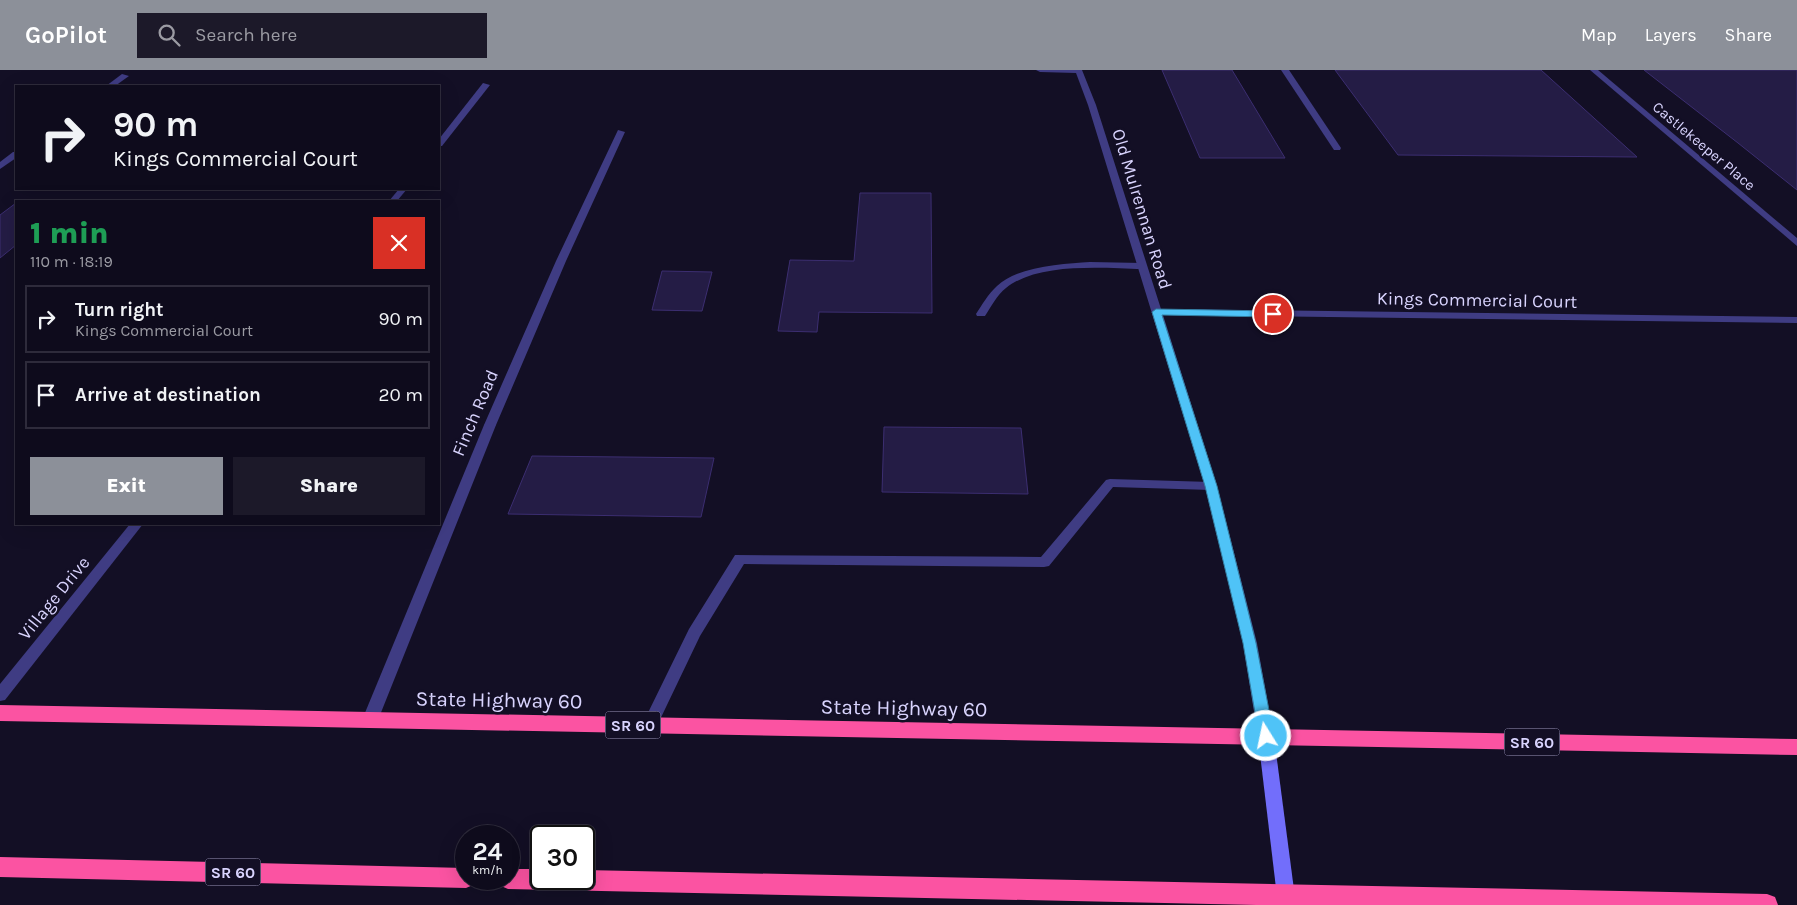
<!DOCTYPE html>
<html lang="en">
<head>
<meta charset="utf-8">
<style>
	body { margin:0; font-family:Karla,sans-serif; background:#1c1929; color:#f1f3f6; height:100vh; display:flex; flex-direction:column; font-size:19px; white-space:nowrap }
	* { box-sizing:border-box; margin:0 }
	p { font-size:16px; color:#9b9ba3 }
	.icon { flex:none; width:28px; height:28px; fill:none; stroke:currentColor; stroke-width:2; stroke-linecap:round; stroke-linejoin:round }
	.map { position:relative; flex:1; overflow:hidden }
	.drawer { position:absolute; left:15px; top:130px; width:425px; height:325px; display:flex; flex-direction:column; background:#0e0b1c; border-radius:0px; box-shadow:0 5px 20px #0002,0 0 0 1px #2e2b3b }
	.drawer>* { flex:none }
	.hud { position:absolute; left:15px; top:15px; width:425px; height:105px; border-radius:0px; box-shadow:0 5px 20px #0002,0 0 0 1px #2e2b3b; background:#0e0b1c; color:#f1f3f6; overflow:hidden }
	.speed { position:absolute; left:455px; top:755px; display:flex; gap:10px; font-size:25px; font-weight:700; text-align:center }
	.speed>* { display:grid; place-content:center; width:65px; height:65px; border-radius:50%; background:#0e0b1c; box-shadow:0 5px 20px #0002,0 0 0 1px #2e2b3b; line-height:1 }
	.speed small { font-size:12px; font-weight:400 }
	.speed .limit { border:2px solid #111; border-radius:8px; background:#fff; color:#111 }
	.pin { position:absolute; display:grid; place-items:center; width:42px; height:42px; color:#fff; margin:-21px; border:2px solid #fff; border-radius:50%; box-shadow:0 1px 5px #0007 }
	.me { position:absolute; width:55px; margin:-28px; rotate:350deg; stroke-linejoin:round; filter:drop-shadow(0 0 4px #0008) }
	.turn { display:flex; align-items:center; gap:18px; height:105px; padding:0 15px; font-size:22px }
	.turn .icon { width:65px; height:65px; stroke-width:2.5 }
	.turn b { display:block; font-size:35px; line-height:42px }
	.round { display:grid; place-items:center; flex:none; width:52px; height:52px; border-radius:0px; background:#1c1929 }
	.summary { display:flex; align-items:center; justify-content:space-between; height:85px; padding:0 15px }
	h1 { font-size:30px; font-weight:800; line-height:38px; color:#1e9e55 }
	.button { display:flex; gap:10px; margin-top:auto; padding:10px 15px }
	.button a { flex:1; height:58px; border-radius:0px; background:#8c9099; color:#fff; font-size:20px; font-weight:800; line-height:58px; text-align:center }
	.button a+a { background:#1c1929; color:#f1f3f6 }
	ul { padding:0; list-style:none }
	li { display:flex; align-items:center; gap:15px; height:68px; margin:0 10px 8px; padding:0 5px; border:2px solid #2e2b3b; border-radius:0px }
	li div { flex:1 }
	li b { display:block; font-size:19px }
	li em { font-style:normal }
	header { display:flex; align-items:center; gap:30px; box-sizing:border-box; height:70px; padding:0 25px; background:#8c9099; color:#fff }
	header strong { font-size:24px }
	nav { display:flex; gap:28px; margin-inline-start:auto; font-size:18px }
	.search { width:350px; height:45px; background:#1c1929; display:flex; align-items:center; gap:12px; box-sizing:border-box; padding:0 18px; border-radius:0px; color:#9b9ba3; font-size:19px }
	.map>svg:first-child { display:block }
</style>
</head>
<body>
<header>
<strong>GoPilot</strong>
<div class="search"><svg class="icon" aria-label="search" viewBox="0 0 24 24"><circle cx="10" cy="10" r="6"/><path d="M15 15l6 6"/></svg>Search here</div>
<nav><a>Map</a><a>Layers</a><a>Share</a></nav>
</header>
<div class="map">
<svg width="1797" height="835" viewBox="0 0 1797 835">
	<rect width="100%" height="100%" fill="#130f25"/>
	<g fill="#241c45" stroke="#3c2e71">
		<polygon points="1162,0 1232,0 1285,88 1200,88"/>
		<polygon points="1335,0 1541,0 1637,87 1398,85"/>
		<polygon points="1644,0 1797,0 1797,120 1738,73"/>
		<polygon points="860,123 931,123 932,243 819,242 817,262 778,261 790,190 854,191"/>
		<polygon points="16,133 16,175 0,188 0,145"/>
		<polygon points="662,201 712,202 702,241 652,240"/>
		<polygon points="884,357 1021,358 1028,424 882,422"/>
		<polygon points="532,386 714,388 701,447 508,444"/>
	</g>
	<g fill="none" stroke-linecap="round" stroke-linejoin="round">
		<g fill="#3f3c83" fill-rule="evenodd">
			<polygon points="1281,0 1289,0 1341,78 1340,80 1334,80"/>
			<polygon points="1590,0 1598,0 1797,168 1797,176"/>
			<polygon points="483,13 490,15 442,76 439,76 439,69"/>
			<polygon points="618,60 625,62 566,191 496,355 490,359 486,358 484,355 556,191"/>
			<polygon points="399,119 407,119 397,131 389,131"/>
			<path d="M1090,192l52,1 5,3 -5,3c-39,-1 -104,-7 -136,19 -9,7 -15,19 -21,28h-8l-1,-2c6,-9 12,-20 21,-28 21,-20 66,-22 93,-24z"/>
			<polygon points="1110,409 1211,412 1217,416 1211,420 1113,417 1049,496 1044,497 744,494 700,566 655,660 650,662 645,660 642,655 689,559 735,485 1041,487 1106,410"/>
			<polygon points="130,454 143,454 5,630 0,631 0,614"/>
		</g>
		<g fill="#3f3c83" fill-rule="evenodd">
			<polygon points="1036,0 1082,0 1096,35 1161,239 1797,247 1797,253 1163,245 1217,416 1257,573 1274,667 1272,672 1266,674 1260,672 1258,667 1243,573 1205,416 1088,35 1076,3 1040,2"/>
			<polygon points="122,4 129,6 115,16 106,16"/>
			<polygon points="13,82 16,82 16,88 0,99 0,92"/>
			<polygon points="490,351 496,355 378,650 375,655 370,657 365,655 362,650 484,355"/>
		</g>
		<polygon fill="#726efb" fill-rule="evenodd" points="1266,660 1272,662 1274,667 1296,835 1278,835 1258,667 1260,662"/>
		<g fill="#fb53a2" fill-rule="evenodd">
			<polygon points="0,635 1797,669 1797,685 0,651"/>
			<polygon points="0,787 466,798 466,809 476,809 473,815 466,818 0,807"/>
			<polygon points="509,799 541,799 541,809 584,809 584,800 1767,824 1775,827 1778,835 1256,835 508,819 501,816 498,809 509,809"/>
		</g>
	</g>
	<polygon fill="#4fc3f7" stroke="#337fa1" points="1156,239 1273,241 1277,244 1273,247 1162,245 1217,416 1256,573 1274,666 1271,671 1266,673 1261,671 1259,666 1243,573 1205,416 1152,242"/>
	<g text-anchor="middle" stroke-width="5" stroke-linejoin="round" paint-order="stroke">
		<g font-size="15" fill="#d9d4fe" stroke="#130f25">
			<text transform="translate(1704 76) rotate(40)" y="5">Castlekeeper Place</text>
		</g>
		<g fill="#130f25" stroke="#9e99bd" stroke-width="1">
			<rect x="605.5" y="641.5" width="55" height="27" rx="4"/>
			<rect x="1504.5" y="658.5" width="55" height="27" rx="4"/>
			<rect x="205.5" y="788.5" width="55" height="27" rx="4"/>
		</g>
		<g font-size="16" font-weight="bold" fill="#d9d4fe">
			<text x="633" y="661">SR 60</text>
			<text x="1532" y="678">SR 60</text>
			<text x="233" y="808">SR 60</text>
		</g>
		<g font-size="18" fill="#d9d4fe" stroke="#130f25">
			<text transform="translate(1142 139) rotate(73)" y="6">Old Mulrennan Road</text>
			<text transform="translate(1477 230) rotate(1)" y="6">Kings Commercial Court</text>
			<text transform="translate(475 343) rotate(-67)" y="6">Finch Road</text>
			<text transform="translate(54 528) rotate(-51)" y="6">Village Drive</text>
		</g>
		<g font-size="21" fill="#d9d4fe" stroke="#130f25">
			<text transform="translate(499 630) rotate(1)" y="7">State Highway 60</text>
			<text transform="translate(904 638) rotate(1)" y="7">State Highway 60</text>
		</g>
	</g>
</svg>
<div class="speed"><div>24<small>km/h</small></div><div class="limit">30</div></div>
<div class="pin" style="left:1273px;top:244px;background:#d93025"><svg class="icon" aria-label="arrive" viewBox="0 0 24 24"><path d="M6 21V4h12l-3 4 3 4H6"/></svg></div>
<svg class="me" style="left:1266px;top:666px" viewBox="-20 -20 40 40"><circle r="17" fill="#4fc3f7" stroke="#fff" stroke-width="3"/><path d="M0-11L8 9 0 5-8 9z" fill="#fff"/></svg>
<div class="hud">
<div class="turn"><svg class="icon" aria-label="right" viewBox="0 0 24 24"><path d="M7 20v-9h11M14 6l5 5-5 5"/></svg><div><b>90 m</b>Kings Commercial Court</div></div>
</div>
<section class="drawer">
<div class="summary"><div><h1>1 min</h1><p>110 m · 18:19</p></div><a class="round" style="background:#d93025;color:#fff"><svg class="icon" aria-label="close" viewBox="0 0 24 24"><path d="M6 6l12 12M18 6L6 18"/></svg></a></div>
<ul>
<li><svg class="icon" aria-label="right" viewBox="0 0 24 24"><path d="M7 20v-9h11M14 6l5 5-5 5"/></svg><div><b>Turn right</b><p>Kings Commercial Court</p></div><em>90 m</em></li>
<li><svg class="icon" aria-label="arrive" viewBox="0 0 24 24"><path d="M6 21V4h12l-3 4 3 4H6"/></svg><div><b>Arrive at destination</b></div><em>20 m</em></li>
</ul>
<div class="button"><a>Exit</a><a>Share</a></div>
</section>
</div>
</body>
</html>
